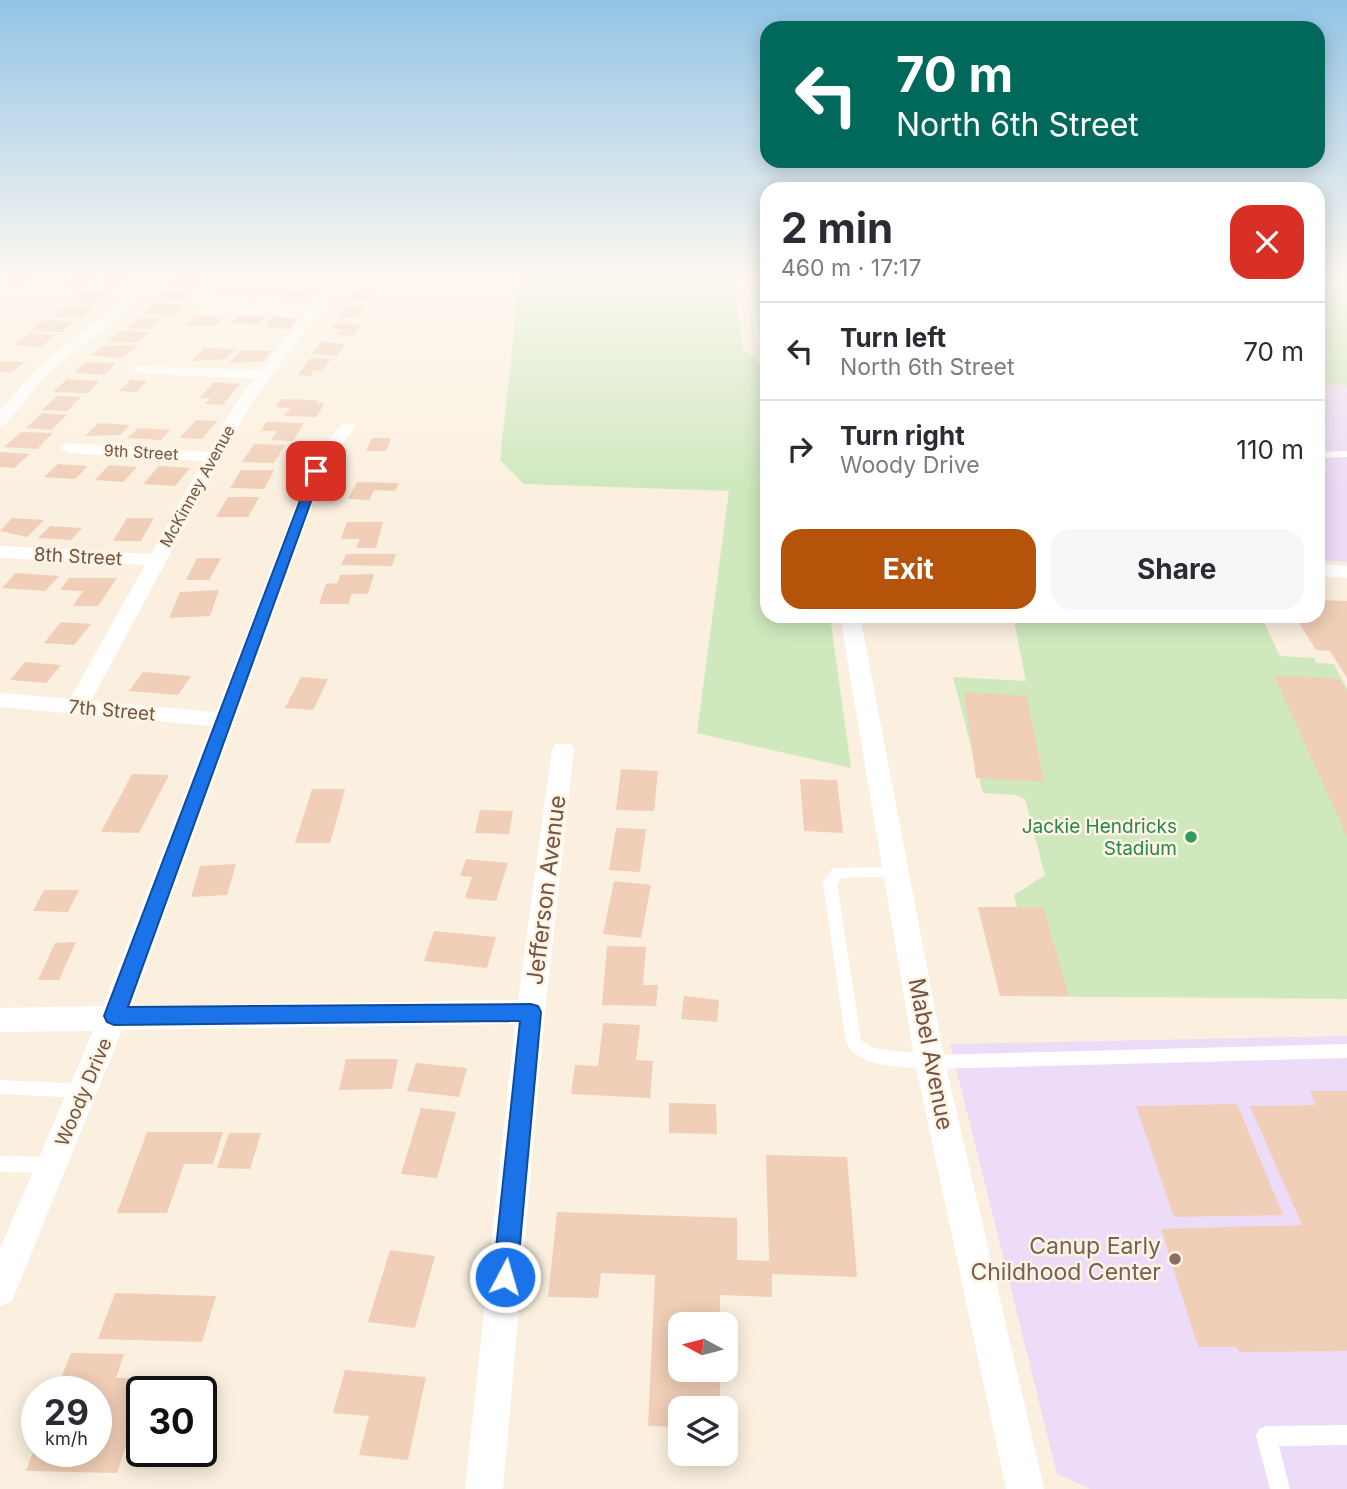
<!DOCTYPE html>
<html lang="en">
<head>
<meta charset="utf-8">
<style>
	body { margin:0; font-family:Inter,sans-serif; background:#f7f7f7; color:#2b2b33; height:100vh; display:flex; flex-direction:column; font-size:26px; white-space:nowrap }
	* { box-sizing:border-box; margin:0 }
	p { font-size:23px; color:#7c7c81 }
	.icon { flex:none; width:38px; height:38px; fill:none; stroke:currentColor; stroke-width:2; stroke-linecap:round; stroke-linejoin:round }
	.map { position:relative; flex:1; overflow:hidden }
	.details { position:absolute; left:760px; top:182px; width:565px; height:441px; display:flex; flex-direction:column; background:#fff; border-radius:21px; box-shadow:0 4px 18px #0003 }
	.details>* { flex:none }
	.top-card { position:absolute; left:760px; top:21px; width:565px; height:147px; border-radius:21px; box-shadow:0 4px 18px #0003; background:#00695c; color:#fff; overflow:hidden }
	.needle { width:46px; rotate:277deg }
	.tools { position:absolute; left:668px; top:1312px; display:grid; gap:14px }
	.tools a { display:grid; place-items:center; width:70px; height:70px; border-radius:14px; background:#fff; box-shadow:0 4px 18px #0003; font-size:35px }
	.speed { position:absolute; left:21px; top:1376px; display:flex; gap:14px; font-size:35px; font-weight:700; text-align:center }
	.speed>* { display:grid; place-content:center; width:91px; height:91px; border-radius:50%; background:#fff; box-shadow:0 4px 18px #0003; line-height:1 }
	.speed small { font-size:18px; font-weight:400 }
	.speed .limit { border:4px solid #111; border-radius:10px; background:#fff; color:#111 }
	.pin { position:absolute; display:grid; place-items:center; width:60px; height:60px; color:#fff; margin:-30px; border-radius:14px; box-shadow:0 4px 10px #0006 }
	.me { position:absolute; width:77px; margin:-38px; rotate:6deg; stroke-linejoin:round; filter:drop-shadow(0 0 5px #0008) }
	.turn { display:flex; align-items:center; gap:24px; height:147px; padding:0 21px; font-size:32px }
	.turn .icon { width:91px; height:91px; stroke-width:2.5 }
	.turn b { display:block; font-size:49px; line-height:60px }
	.round { display:grid; place-items:center; flex:none; width:74px; height:74px; border-radius:21px; background:#f7f7f7 }
	.head { display:flex; align-items:center; justify-content:space-between; height:119px; padding:0 21px }
	h1 { font-size:42px; font-weight:700; line-height:52px }
	.button { display:flex; gap:14px; margin-top:auto; padding:14px 21px }
	.button a { flex:1; height:80px; border-radius:21px; background:#b45309; color:#fff; font-size:28px; font-weight:700; line-height:80px; text-align:center }
	.button a+a { background:#f7f7f7; color:#2b2b33 }
	ul { padding:0; list-style:none }
	li { display:flex; align-items:center; gap:21px; height:98px; padding:0 21px; border-top:2px solid #e1e1e2 }
	li div { flex:1 }
	li b { display:block; font-size:26px }
	li em { font-style:normal }
	.map>svg:first-child { display:block }
</style>
</head>
<body>
<div class="map">
<svg width="1347" height="1489" viewBox="0 0 1347 1489">
	<rect width="100%" height="100%" fill="#fbf0df"/>
	<g fill="#eddcf7">
		<polygon points="1318,278 1347,278 1347,562 1318,560"/>
		<polygon points="1347,1036 1347,1489 1090,1489 1057,1474 950,1044"/>
	</g>
	<g fill="#cfe8be">
		<polygon points="520,278 734,278 743,349 766,368 766,616 830,616 851,768 697,733 729,491 524,484 500,460"/>
		<polygon points="1318,296 1347,301 1347,386 1318,383"/>
		<polygon points="1013,616 1261,616 1280,656 1314,658 1317,663 1334,664 1347,689 1347,999 1000,996 978,907 1017,907 1014,895 1045,875 1025,799 1015,795 983,793 953,677 1026,681"/>
	</g>
	<g fill="#f0ceb7">
		<polygon points="13,278 32,278 22,286 4,285"/>
		<polygon points="73,278 99,278 88,287 63,286"/>
		<polygon points="109,278 127,278 115,288 98,287"/>
		<polygon points="179,278 183,278 205,280 195,289 169,288"/>
		<polygon points="223,287 252,288 245,295 214,295"/>
		<polygon points="261,287 287,288 281,295 251,297"/>
		<polygon points="307,287 323,288 315,297 286,298 294,289 304,290"/>
		<polygon points="356,289 374,290 365,301 347,300"/>
		<polygon points="82,291 111,293 99,303 69,301"/>
		<polygon points="166,291 192,292 182,301 156,300"/>
		<polygon points="155,303 186,305 174,316 143,314"/>
		<polygon points="66,305 95,307 82,317 52,316"/>
		<polygon points="347,306 365,307 356,318 337,317"/>
		<polygon points="197,315 212,315 210,317 223,318 213,327 185,326"/>
		<polygon points="238,316 265,317 258,325 230,323"/>
		<polygon points="140,317 162,318 150,329 128,328"/>
		<polygon points="271,317 298,318 289,329 267,328 270,325 264,325"/>
		<polygon points="43,320 75,321 63,332 31,331"/>
		<polygon points="336,323 360,324 353,336 335,335 340,329 331,328"/>
		<polygon points="121,330 149,332 137,343 108,342"/>
		<polygon points="30,333 55,335 41,347 15,345"/>
		<polygon points="321,342 346,344 337,356 312,354"/>
		<polygon points="112,345 137,346 123,358 91,356 101,347"/>
		<polygon points="204,348 235,349 226,359 192,361"/>
		<polygon points="241,350 272,351 263,361 229,363"/>
		<polygon points="311,358 331,359 322,371 314,371 310,376 298,375"/>
		<polygon points="0,361 24,362 11,373 0,372"/>
		<polygon points="86,362 116,363 105,375 74,373"/>
		<polygon points="67,379 100,381 88,393 53,392"/>
		<polygon points="131,380 147,381 136,392 119,391"/>
		<polygon points="214,382 240,384 222,405 205,404 210,398 199,398"/>
		<polygon points="57,396 81,397 67,411 42,410"/>
		<polygon points="281,399 318,400 316,403 325,403 316,417 284,416 290,408 275,407"/>
		<polygon points="42,413 67,415 51,430 26,428"/>
		<polygon points="196,420 217,421 202,439 180,438"/>
		<polygon points="266,422 304,423 293,441 271,440 277,431 261,431"/>
		<polygon points="99,423 130,425 120,435 85,436"/>
		<polygon points="138,428 170,430 161,440 128,438"/>
		<polygon points="21,432 53,433 37,449 4,447"/>
		<polygon points="372,438 391,438 386,451 366,451"/>
		<polygon points="254,444 285,445 274,463 242,462"/>
		<polygon points="0,452 30,454 14,468 0,467"/>
		<polygon points="58,464 88,466 75,479 44,477"/>
		<polygon points="109,465 137,467 123,482 95,480"/>
		<polygon points="159,466 190,468 175,486 143,484"/>
		<polygon points="241,470 274,470 264,489 230,488"/>
		<polygon points="357,482 399,483 395,491 374,490 369,500 348,499"/>
		<polygon points="228,497 259,497 248,517 216,517"/>
		<polygon points="12,518 44,520 27,537 0,531"/>
		<polygon points="127,518 154,518 141,541 113,541"/>
		<polygon points="347,522 383,522 376,548 356,548 360,539 341,539"/>
		<polygon points="50,526 82,528 71,540 38,538"/>
		<polygon points="346,554 396,554 392,566 341,565"/>
		<polygon points="197,558 221,558 209,580 186,580"/>
		<polygon points="16,573 59,576 45,591 2,588"/>
		<polygon points="374,574 368,594 351,594 349,604 319,604 326,584 338,583 340,575"/>
		<polygon points="69,578 117,578 98,606 73,606 83,591 60,590"/>
		<polygon points="219,590 210,616 169,618 180,592"/>
		<polygon points="1318,600 1347,601 1347,678 1330,651 1316,650 1295,616 1318,616"/>
		<polygon points="61,622 91,624 74,645 44,643"/>
		<polygon points="25,662 61,665 46,683 10,680"/>
		<polygon points="143,672 191,676 178,695 129,691"/>
		<polygon points="1274,675 1340,679 1347,692 1347,837"/>
		<polygon points="301,677 328,679 313,710 285,708"/>
		<polygon points="964,692 1027,696 1044,782 976,778"/>
		<polygon points="621,769 658,771 654,811 616,810"/>
		<polygon points="132,774 169,775 139,833 101,832"/>
		<polygon points="800,779 837,780 843,833 804,831"/>
		<polygon points="312,789 345,789 330,843 295,843"/>
		<polygon points="480,810 513,811 509,834 475,833"/>
		<polygon points="616,828 646,829 640,872 609,870"/>
		<polygon points="466,859 508,863 496,901 465,898 472,877 460,876"/>
		<polygon points="236,864 227,895 191,897 200,866"/>
		<polygon points="614,881 651,885 641,938 603,934"/>
		<polygon points="44,890 79,890 68,912 33,911"/>
		<polygon points="978,907 1043,907 1069,996 1000,996"/>
		<polygon points="434,931 496,937 487,968 424,961"/>
		<polygon points="76,942 59,980 38,980 55,943"/>
		<polygon points="607,946 646,947 643,985 658,985 656,1006 602,1005"/>
		<polygon points="684,996 719,1000 717,1022 681,1019"/>
		<polygon points="603,1023 640,1025 636,1060 653,1061 650,1098 571,1094 575,1065 598,1066"/>
		<polygon points="346,1059 398,1059 392,1089 339,1090"/>
		<polygon points="416,1063 467,1068 459,1097 407,1091"/>
		<polygon points="1310,1091 1347,1091 1347,1351 1239,1352 1237,1347 1198,1347 1161,1229 1302,1225 1250,1106 1316,1105"/>
		<polygon points="669,1103 716,1104 717,1134 669,1133"/>
		<polygon points="1237,1104 1283,1215 1174,1217 1136,1106"/>
		<polygon points="421,1108 456,1112 437,1178 401,1174"/>
		<polygon points="147,1132 223,1132 213,1164 184,1164 167,1213 117,1213"/>
		<polygon points="229,1133 261,1133 250,1169 217,1168"/>
		<polygon points="766,1155 847,1157 857,1277 772,1274 772,1297 720,1295 720,1325 681,1325 681,1370 720,1370 720,1409 681,1409 681,1427 648,1426 655,1275 601,1273 598,1298 548,1297 557,1212 737,1218 737,1260 769,1261"/>
		<polygon points="390,1250 435,1256 415,1328 368,1322"/>
		<polygon points="115,1293 216,1296 202,1342 98,1339"/>
		<polygon points="71,1353 124,1354 116,1378 148,1378 117,1473 26,1471 37,1442 37,1451 96,1451 96,1391 56,1391"/>
		<polygon points="345,1370 426,1377 408,1460 359,1455 369,1416 333,1413"/>
	</g>
	<g fill="none" stroke-linecap="round" stroke-linejoin="round">
		<g fill="#fff" fill-rule="evenodd">
			<polygon points="754,292 766,292 766,296 751,296 750,294"/>
			<polygon points="1347,451 1347,457 1318,458 1318,452"/>
			<path d="M897,867l5,1 2,4 -2,4 -61,2 -4,6 24,156 11,8 58,7 417,-11v14l-417,11c-26,-3 -71,0 -84,-26l-23,-160 9,-14 5,-1z"/>
			<polygon points="0,1080 83,1084 89,1086 91,1091 89,1096 83,1098 0,1094"/>
			<polygon points="0,1156 51,1157 57,1159 60,1165 57,1171 51,1173 0,1172"/>
			<polygon points="1347,1425 1347,1445 1279,1446 1290,1489 1270,1489 1256,1436 1259,1429 1266,1426"/>
		</g>
		<g fill="#fff" fill-rule="evenodd">
			<polygon points="144,278 158,278 121,316 48,373 6,424 0,426 0,411 38,367 111,310"/>
			<polygon points="332,278 345,278 250,405 91,701 216,712 314,457 342,424 354,424 356,427 330,458 132,1006 518,1000 552,750 555,744 571,744 574,750 545,1012 503,1489 465,1489 515,1024 122,1030 12,1301 0,1306 0,1249 93,1031 0,1032 0,1008 103,1006 211,726 0,707 0,693 70,699 145,565 0,558 0,546 151,554 203,461 68,453 60,448 68,443 209,452 235,404 254,379 140,373 135,372 135,366 261,370 306,312 198,307 193,306 193,300 312,304"/>
			<polygon points="745,278 757,278 766,322 766,349 761,348 756,339"/>
			<polygon points="1318,564 1347,566 1347,578 1318,576"/>
			<polygon points="840,616 860,616 945,1062 1044,1489 1006,1489 915,1062"/>
		</g>
	</g>
	<linearGradient id="sky" x2="0" y2="1"><stop stop-color="#93c4e6"/><stop offset="0.57" stop-color="#fdf8f1"/><stop offset="1" stop-color="#fdf8f1" stop-opacity="0"/></linearGradient>
	<rect width="1347" height="487" fill="url(#sky)"/>
	<polygon fill="#1a73e8" stroke="#114b97" stroke-width="2" points="312,469 322,471 128,1007 531,1004 538,1006 541,1012 517,1277 513,1285 505,1289 497,1285 493,1277 520,1021 114,1025 107,1022 104,1016"/>
	<circle fill="#2e9e5b" stroke="#fff4e4" stroke-width="2.5" cx="1191" cy="837" r="7"/>
	<circle fill="#8d6e63" stroke="#fff4e4" stroke-width="2.5" cx="1175" cy="1259" r="7"/>
	<g text-anchor="middle" stroke-width="5" stroke-linejoin="round" paint-order="stroke">
		<g font-size="16" fill="#715647" stroke="#fff4e4">
			<text transform="translate(141 452) rotate(3)" y="6">9th Street</text>
			<text transform="translate(197 486) rotate(-61)" y="6">McKinney Avenue</text>
		</g>
		<g font-size="19" fill="#715647" stroke="#fff4e4">
			<text transform="translate(78 556) rotate(3)" y="7">8th Street</text>
			<text transform="translate(112 710) rotate(5)" y="7">7th Street</text>
			<text transform="translate(83 1092) rotate(-67)" y="7">Woody Drive</text>
		</g>
		<g font-size="19" fill="#27864d" stroke="#fff4e4" text-anchor="end">
			<text x="1177" y="833">Jackie Hendricks<tspan x="1177" dy="22">Stadium</tspan></text>
		</g>
		<g font-size="23" fill="#715647" stroke="#fff4e4">
			<text transform="translate(546 890) rotate(-83)" y="8">Jefferson Avenue</text>
			<text transform="translate(931 1054) rotate(79)" y="8">Mabel Avenue</text>
		</g>
		<g font-size="23" fill="#785e54" stroke="#fff4e4" text-anchor="end">
			<text x="1161" y="1254">Canup Early<tspan x="1161" dy="26">Childhood Center</tspan></text>
		</g>
	</g>
</svg>
<div class="tools">
<a><svg class="needle" viewBox="-14 -14 28 28"><path d="M0-13l5 13h-10z" fill="#e53935"/><path d="M0 13l5-13h-10z" fill="#7c7c81"/></svg></a>
<a><svg class="icon" aria-label="layers" viewBox="0 0 24 24"><path d="M12 4l9 5-9 5-9-5zM3 14l9 5 9-5"/></svg></a>
</div>
<div class="speed"><div>29<small>km/h</small></div><div class="limit">30</div></div>
<div class="pin" style="left:316px;top:471px;background:#d93025"><svg class="icon" aria-label="arrive" viewBox="0 0 24 24"><path d="M6 21V4h12l-3 4 3 4H6"/></svg></div>
<svg class="me" style="left:505px;top:1277px" viewBox="-20 -20 40 40"><circle r="17" fill="#1a73e8" stroke="#fff" stroke-width="3"/><path d="M0-11L8 9 0 5-8 9z" fill="#fff"/></svg>
<div class="top-card">
<div class="turn"><svg class="icon" aria-label="left" viewBox="0 0 24 24"><path d="M17 20v-9H6M10 6l-5 5 5 5"/></svg><div><b>70 m</b>North 6th Street</div></div>
</div>
<section class="details">
<div class="head"><div><h1>2 min</h1><p>460 m · 17:17</p></div><a class="round" style="background:#d93025;color:#fff"><svg class="icon" aria-label="close" viewBox="0 0 24 24"><path d="M6 6l12 12M18 6L6 18"/></svg></a></div>
<ul>
<li><svg class="icon" aria-label="left" viewBox="0 0 24 24"><path d="M17 20v-9H6M10 6l-5 5 5 5"/></svg><div><b>Turn left</b><p>North 6th Street</p></div><em>70 m</em></li>
<li><svg class="icon" aria-label="right" viewBox="0 0 24 24"><path d="M7 20v-9h11M14 6l5 5-5 5"/></svg><div><b>Turn right</b><p>Woody Drive</p></div><em>110 m</em></li>
</ul>
<div class="button"><a>Exit</a><a>Share</a></div>
</section>
</div>
</body>
</html>
